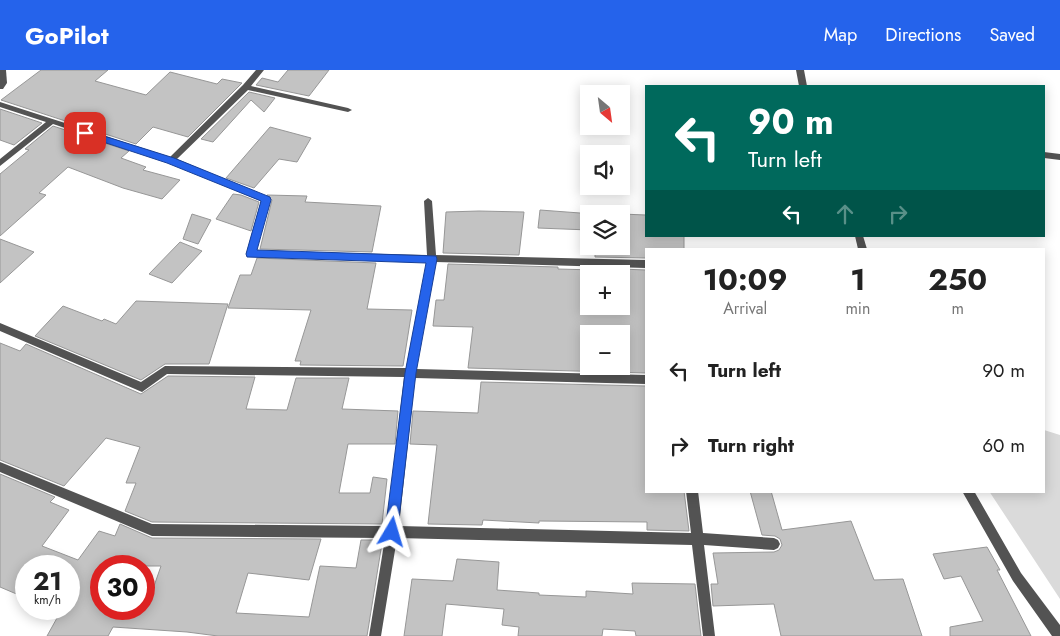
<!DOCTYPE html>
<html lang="en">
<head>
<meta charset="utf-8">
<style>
	body { margin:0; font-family:Jost,sans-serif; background:#f6f6f6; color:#222; height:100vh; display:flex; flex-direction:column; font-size:19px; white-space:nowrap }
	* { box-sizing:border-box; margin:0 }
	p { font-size:16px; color:#767676 }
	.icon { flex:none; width:28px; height:28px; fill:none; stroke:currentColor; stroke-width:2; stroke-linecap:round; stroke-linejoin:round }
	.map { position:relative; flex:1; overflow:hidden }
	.details { position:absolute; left:645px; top:178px; width:400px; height:245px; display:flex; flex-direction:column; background:#fff; border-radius:0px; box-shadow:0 2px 12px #0003 }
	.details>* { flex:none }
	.top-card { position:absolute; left:645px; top:15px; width:400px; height:152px; border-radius:0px; box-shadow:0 2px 12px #0003; background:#00695c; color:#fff; overflow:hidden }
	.needle { width:32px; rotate:151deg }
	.fabs { position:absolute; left:580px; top:15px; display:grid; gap:10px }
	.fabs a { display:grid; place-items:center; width:50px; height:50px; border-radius:0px; background:#fff; box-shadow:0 2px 12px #0003; font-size:25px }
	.speed { position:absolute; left:15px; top:485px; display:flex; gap:10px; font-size:25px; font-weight:700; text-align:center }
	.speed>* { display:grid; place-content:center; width:65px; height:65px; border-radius:50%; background:#fff; box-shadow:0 2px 12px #0003; line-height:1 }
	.speed small { font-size:12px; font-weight:400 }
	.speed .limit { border:8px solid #d22; background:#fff; color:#111 }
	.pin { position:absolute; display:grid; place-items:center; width:42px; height:42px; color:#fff; margin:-21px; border-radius:10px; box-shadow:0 2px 8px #0006 }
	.me { position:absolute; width:55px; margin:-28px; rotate:7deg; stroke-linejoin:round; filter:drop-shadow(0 0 4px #0008) }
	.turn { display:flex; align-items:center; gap:18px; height:105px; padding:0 20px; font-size:22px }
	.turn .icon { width:65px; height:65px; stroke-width:2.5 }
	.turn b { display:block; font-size:35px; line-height:42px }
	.lanes { display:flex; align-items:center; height:48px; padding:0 20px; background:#0003; justify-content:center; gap:25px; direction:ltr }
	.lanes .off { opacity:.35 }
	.eta { display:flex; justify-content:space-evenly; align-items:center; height:85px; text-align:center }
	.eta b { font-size:30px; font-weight:700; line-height:35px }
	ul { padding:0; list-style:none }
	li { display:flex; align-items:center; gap:15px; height:75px; padding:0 20px }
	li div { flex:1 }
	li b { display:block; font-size:19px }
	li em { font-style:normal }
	header { display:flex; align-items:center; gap:30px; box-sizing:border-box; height:70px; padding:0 25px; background:#2563eb; color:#fff }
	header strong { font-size:24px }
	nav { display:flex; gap:28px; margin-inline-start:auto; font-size:18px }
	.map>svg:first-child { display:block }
</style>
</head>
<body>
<header>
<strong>GoPilot</strong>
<nav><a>Map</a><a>Directions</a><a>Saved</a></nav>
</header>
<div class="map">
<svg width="1060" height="566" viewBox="0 0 1060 566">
	<rect width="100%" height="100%" fill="#fff"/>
	<polygon fill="#dadada" points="1044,360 1060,365 1060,529 989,421 1044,421"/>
	<g fill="#c3c3c3" stroke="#979797" fill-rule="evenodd">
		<polygon points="41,0 108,0 95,11 146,25 170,2 217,14 222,9 242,13 188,67 153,57 136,74 1,30"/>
		<polygon points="288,0 329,0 309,26 256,15 262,8 278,12"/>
		<polygon points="249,22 275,28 264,42 251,30 213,72 201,69"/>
		<polygon points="0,39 42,53 14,75 0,70"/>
		<polygon points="53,56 129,81 121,88 146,97 143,100 180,110 162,129 123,118 68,97 39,123 46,125 0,166 0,104 29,80 25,79"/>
		<polygon points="270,57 311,68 297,92 279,89 254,118 226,108"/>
		<polygon points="233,124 241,125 259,132 251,161 216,149"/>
		<polygon points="267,125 307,126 305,132 381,136 372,182 260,179 272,130"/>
		<polygon points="540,140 580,143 617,144 589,144 589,160 538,158"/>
		<polygon points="479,141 524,142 519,185 443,183 446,142"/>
		<polygon points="192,144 211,150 198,174 183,169"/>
		<polygon points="621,144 646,145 646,166 684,166 684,179 646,179 646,188 595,187 595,176 621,176"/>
		<polygon points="0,169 34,182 0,213"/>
		<polygon points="180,172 202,181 172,213 149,204"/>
		<polygon points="257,188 376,193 367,239 412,240 403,296 300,295 301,291 295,291 311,240 228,238 240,205 251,205"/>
		<path d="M448,194l110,3v2l37,1v-2l51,2v103l-178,-5 5,-41 -40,-1 3,-26h8zM589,204h32v32h-32zM589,264h32v32h-32z"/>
		<polygon points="136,231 228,234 209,294 165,294 141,310 35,266 63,236 102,251 104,249 116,254"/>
		<polygon points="0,273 20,281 26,274 141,324 168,306 255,307 246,339 287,340 296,308 349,308 342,339 398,341 395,374 348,374 339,423 370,423 373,407 387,409 382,454 152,452 125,441 136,413 126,413 140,377 106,368 64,416 0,390"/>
		<polygon points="481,312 646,316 646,421 684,421 689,461 647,460 647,452 539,451 539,453 483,450 482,455 428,454 437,375 410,374 413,341 478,343"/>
		<path d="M0,404l55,23 -5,5 19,8 -27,36 36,14 21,-29 16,5 5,-12 32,14 169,1 -12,41 -61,-7 -12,40 73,4 11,-51 36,2 5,-28h19l-1,3h3l-15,93h-149l-31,-4 -74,-5 -5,9h-61l15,-27h7v-12l8,-16 -8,-3v-12h-43v32l-26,-11zM101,496h60l-15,43h-45z"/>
		<polygon points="750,421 771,421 782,460 851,451 874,510 903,509 922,566 781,566 774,534 713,536 711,514 718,514 713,483 774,482 779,480 782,475 780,469 775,466 762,465"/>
		<polygon points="987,477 1000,500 997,500 1031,566 950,566 950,557 983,551 961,506 944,509 933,484"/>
		<polygon points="457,489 499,492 497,520 539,523 539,525 586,527 586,521 633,524 632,513 695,514 701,566 636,566 635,561 603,559 602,566 518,566 519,557 502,555 504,539 446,534 442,566 404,566 412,509 453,511"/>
	</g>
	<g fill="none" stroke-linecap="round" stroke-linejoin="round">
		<g fill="#535353" fill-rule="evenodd">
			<polygon points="0,0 6,0 7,13 3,19 0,19"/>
			<polygon points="256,0 264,0 251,16 348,38 352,40 348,42 248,20 177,89 269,128 270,130 256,181 427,185 424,131 428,128 432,131 436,185 646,190 646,198 436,192 416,299 646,305 646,314 415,308 399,456 691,463 686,421 698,421 703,463 774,468 778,470 780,474 778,478 774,480 704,475 715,566 703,566 692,475 397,468 381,566 369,566 385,468 152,466 0,402 0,392 152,454 387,456 404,307 167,304 142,322 0,261 0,253 141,312 165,296 406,298 427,192 248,186 246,184 261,131 168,92 53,54 0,96 0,89 46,52 0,37 0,32 170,87 243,15"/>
			<polygon points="796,0 804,0 807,16 799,16"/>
			<polygon points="1044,82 1060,84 1060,90 1044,88"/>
			<polygon points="855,166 863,166 867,179 858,179"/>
			<polygon points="962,421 974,421 1021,503 1060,555 1060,566 1052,566 1013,511"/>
		</g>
	</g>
	<polygon fill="#2563eb" stroke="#184099" points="85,60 174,88 270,127 271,130 257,180 436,186 437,189 416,303 397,466 392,468 387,466 385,462 405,303 426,193 247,187 246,184 261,131 167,93 82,65 81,63"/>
</svg>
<div class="fabs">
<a><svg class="needle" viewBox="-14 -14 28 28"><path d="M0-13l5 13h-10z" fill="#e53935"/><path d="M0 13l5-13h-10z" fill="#767676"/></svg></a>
<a><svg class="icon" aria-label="sound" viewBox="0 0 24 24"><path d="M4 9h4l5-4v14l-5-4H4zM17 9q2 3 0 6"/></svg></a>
<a><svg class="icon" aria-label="layers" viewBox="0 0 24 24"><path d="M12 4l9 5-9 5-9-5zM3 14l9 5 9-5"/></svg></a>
<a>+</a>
<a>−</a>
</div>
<div class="speed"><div>21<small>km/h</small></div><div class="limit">30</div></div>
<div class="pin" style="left:85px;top:63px;background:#d93025"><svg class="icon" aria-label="arrive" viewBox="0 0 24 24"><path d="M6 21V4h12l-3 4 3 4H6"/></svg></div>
<svg class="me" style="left:392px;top:462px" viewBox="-20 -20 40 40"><path d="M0-17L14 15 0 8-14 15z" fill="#2563eb" stroke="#fff" stroke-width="4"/></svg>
<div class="top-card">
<div class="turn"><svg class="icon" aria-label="left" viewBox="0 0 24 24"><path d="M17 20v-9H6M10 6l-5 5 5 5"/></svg><div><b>90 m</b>Turn left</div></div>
<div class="lanes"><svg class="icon" aria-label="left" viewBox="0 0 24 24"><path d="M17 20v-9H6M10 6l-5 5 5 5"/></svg><svg class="icon off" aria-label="ahead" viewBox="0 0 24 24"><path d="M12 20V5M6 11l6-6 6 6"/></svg><svg class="icon off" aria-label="right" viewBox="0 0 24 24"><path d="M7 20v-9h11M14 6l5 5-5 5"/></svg></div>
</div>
<section class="details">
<div class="eta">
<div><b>10:09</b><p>Arrival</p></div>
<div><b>1</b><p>min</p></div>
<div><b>250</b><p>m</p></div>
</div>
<ul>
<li><svg class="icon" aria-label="left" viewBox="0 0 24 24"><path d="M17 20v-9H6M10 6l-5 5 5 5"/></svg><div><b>Turn left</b></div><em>90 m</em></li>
<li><svg class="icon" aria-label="right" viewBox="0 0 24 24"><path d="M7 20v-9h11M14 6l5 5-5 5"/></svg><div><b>Turn right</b></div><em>60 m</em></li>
</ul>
</section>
</div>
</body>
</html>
